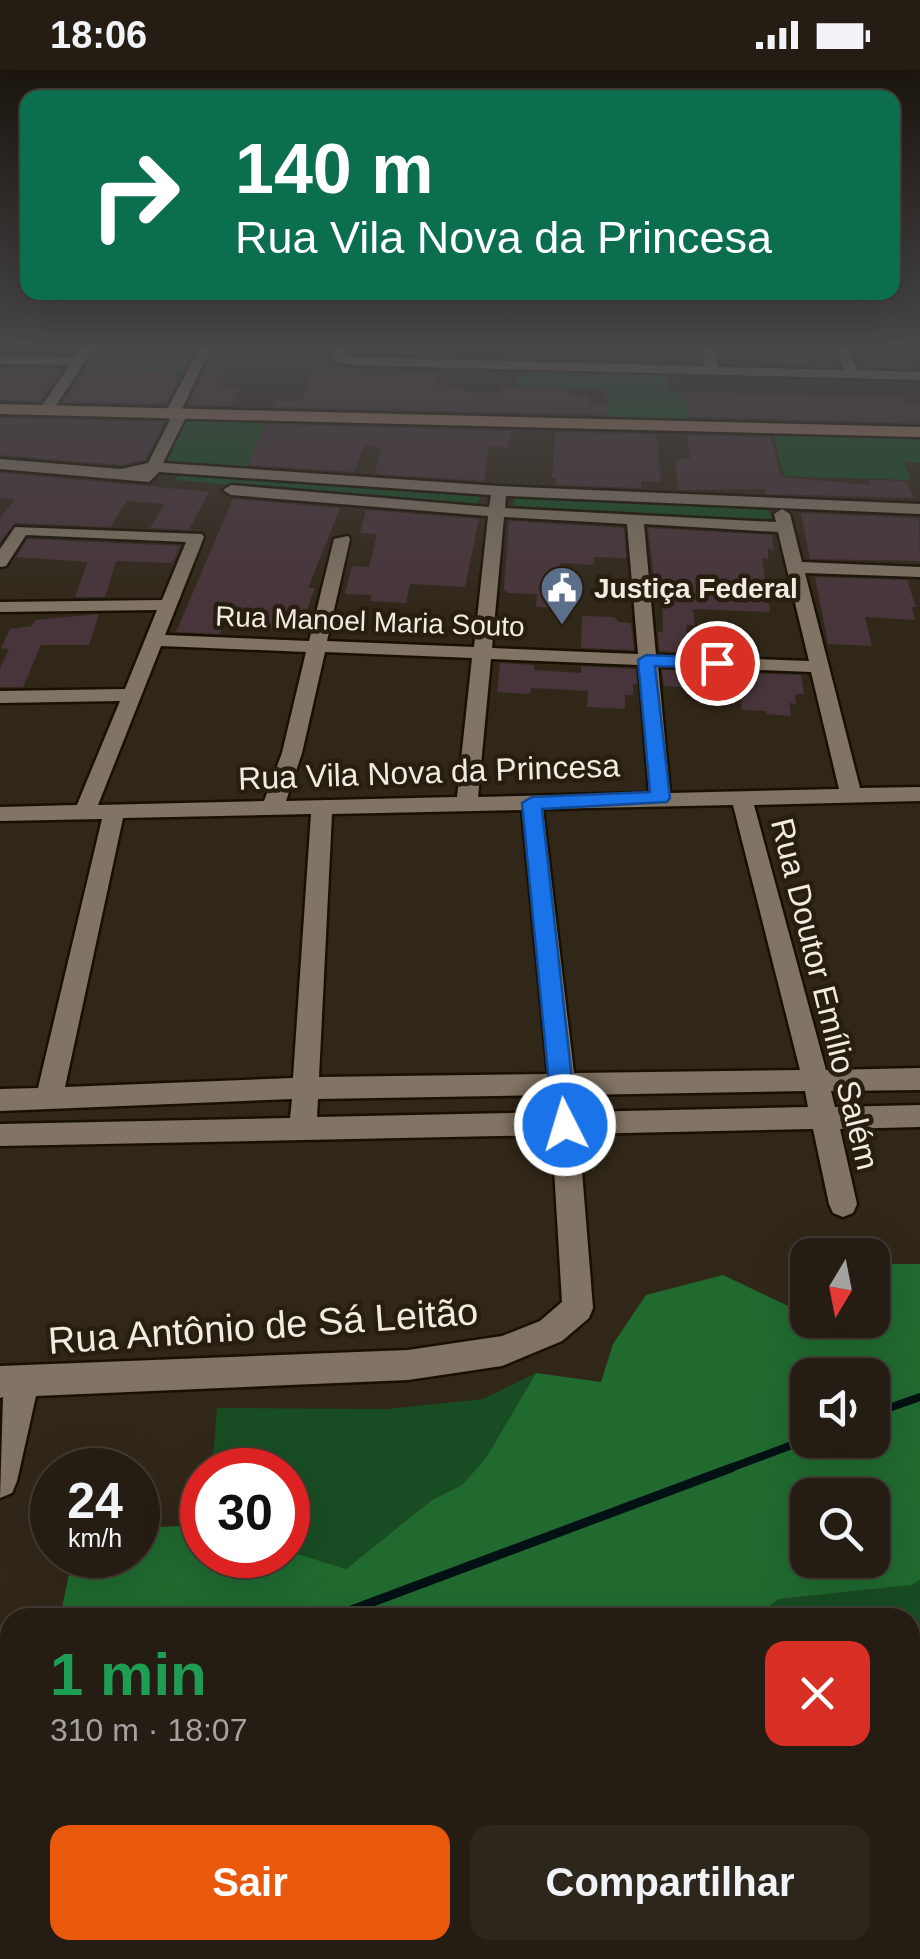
<!DOCTYPE html>
<html lang="pt">
<head>
<meta charset="utf-8">
<style>
	body { margin:0; font-family:Arial,sans-serif; background:#2d261c; color:#f1f3f6; height:100vh; display:flex; flex-direction:column; font-size:38px; white-space:nowrap }
	* { box-sizing:border-box; margin:0 }
	p { font-size:32px; color:#a3a2a0 }
	.icon { flex:none; width:55px; height:55px; fill:none; stroke:currentColor; stroke-width:2; stroke-linecap:round; stroke-linejoin:round }
	.map { position:relative; flex:1; overflow:hidden }
	.sheet { position:absolute; left:0px; top:1538px; width:920px; height:352px; display:flex; flex-direction:column; background:#251d13; border-radius:30px 30px 0 0; box-shadow:0 10px 40px #0002,0 0 0 2px #423b33 }
	.sheet>* { flex:none }
	.top-card { position:absolute; left:20px; top:20px; width:880px; height:210px; border-radius:20px; box-shadow:0 10px 40px #0002,0 0 0 2px #423b33; background:#0b6e4f; color:#fff; overflow:hidden }
	.needle { width:65px; rotate:190deg }
	.fabs { position:absolute; left:790px; top:1168px; display:grid; gap:20px }
	.fabs a { display:grid; place-items:center; width:100px; height:100px; border-radius:20px; background:#251d13; box-shadow:0 10px 40px #0002,0 0 0 2px #423b33; font-size:50px }
	.speed { position:absolute; left:30px; top:1378px; display:flex; gap:20px; font-size:50px; font-weight:700; text-align:center }
	.speed>* { display:grid; place-content:center; width:130px; height:130px; border-radius:50%; background:#251d13; box-shadow:0 10px 40px #0002,0 0 0 2px #423b33; line-height:1 }
	.speed small { font-size:25px; font-weight:400 }
	.speed .limit { border:15px solid #d22; background:#fff; color:#111 }
	.pin { position:absolute; display:grid; place-items:center; width:85px; height:85px; color:#fff; margin:-42px; border:5px solid #fff; border-radius:50%; box-shadow:0 2px 10px #0007 }
	.me { position:absolute; width:110px; margin:-55px; rotate:355deg; stroke-linejoin:round; filter:drop-shadow(0 0 8px #0008) }
	.turn { display:flex; align-items:center; gap:35px; height:210px; padding:0 50px; font-size:45px }
	.turn .icon { width:130px; height:130px; stroke-width:2.5 }
	.turn b { display:block; font-size:70px; line-height:85px }
	.round { display:grid; place-items:center; flex:none; width:105px; height:105px; border-radius:20px; background:#2d261c }
	.overview { display:flex; align-items:center; justify-content:space-between; height:170px; padding:0 50px }
	h1 { font-size:60px; font-weight:700; line-height:75px; color:#1e9e55 }
	.button { display:flex; gap:20px; margin-top:auto; padding:20px 50px }
	.button a { flex:1; height:115px; border-radius:20px; background:#ea580c; color:#fff; font-size:40px; font-weight:700; line-height:115px; text-align:center }
	.button a+a { background:#2d261c; color:#f1f3f6 }
	.status { display:flex; justify-content:space-between; align-items:center; height:70px; padding:0 50px; background:#251d13; direction:ltr }
	.status svg { height:28px; fill:currentColor }
	.map>svg:first-child { display:block }
</style>
</head>
<body>
<div class="status"><b>18:06</b><svg viewBox="0 0 49 12"><path d="M0 12V9h3v3zM5 12V6h3v6zM10 12V3h3v9zM15 12V0h3v12zM26 1h20v11H26zM47 4h2v5h-2z"/></svg></div>
<div class="map">
<svg width="920" height="1889" viewBox="0 0 920 1889">
	<rect width="100%" height="100%" fill="#312719"/>
	<g fill="#184d23">
		<polygon points="774,276 829,276 839,299 782,298"/>
		<polygon points="849,276 906,276 918,302 859,300"/>
		<polygon points="97,278 139,280 129,286 154,286 150,291 188,292 179,307 158,306 159,303 135,302 137,298 126,297 129,291 119,290 123,283 95,282"/>
		<polygon points="517,300 667,304 669,321 684,322 689,350 608,348 606,320 516,317"/>
		<polygon points="183,350 266,352 246,399 163,395"/>
		<polygon points="773,364 920,368 920,393 903,392 911,410 784,406"/>
		<polygon points="190,403 479,423 481,425 476,437 175,410 179,405"/>
		<polygon points="521,426 764,437 769,439 771,449 514,440 514,428"/>
		<polygon points="536,1303 486,1388 462,1415 432,1430 346,1499 288,1481 288,1400 212,1400 217,1338 388,1339 483,1329"/>
		<polygon points="920,1510 920,1889 0,1889 0,1778 10,1769 10,1880 910,1880 910,1548 752,1547 779,1529 910,1515"/>
	</g>
	<g fill="#206a30" fill-rule="evenodd">
		<path d="M886,1194h34v316l-9,5 -132,14 -27,19 -692,-1 13,-62h65v-27l64,-3v30h86v-4l58,18 86,-69 30,-15 24,-27 50,-85 65,9 12,-38 33,-49 77,-20 84,40 1,5h11l25,12 12,-12h16l1,-18zM808,1305h64v65h-64zM808,1425h64v65h-64z"/>
		<polygon points="0,1565 10,1565 10,1769 0,1778"/>
	</g>
	<g fill="none" stroke-linecap="round" stroke-linejoin="round">
		<g stroke="#021113" stroke-width="8">
			<polyline points="872,1344 920,1327"/>
			<polyline points="725,1400 808,1369"/>
		</g>
		<g stroke="#021113" stroke-width="9">
			<polyline points="330,1548 731,1398"/>
			<polyline points="0,1671 10,1667"/>
		</g>
	</g>
	<g fill="#48353b">
		<polygon points="216,276 238,276 220,317 240,318 231,336 188,335"/>
		<polygon points="96,282 124,283 119,290 130,291 126,297 138,298 135,302 180,307 166,334 63,332"/>
		<polygon points="0,298 63,299 40,331 0,330"/>
		<polygon points="313,298 439,303 436,315 465,317 464,322 499,323 500,317 570,319 570,325 589,326 589,334 607,335 608,345 272,337 275,330 301,331"/>
		<polygon points="684,322 902,328 904,334 920,334 920,353 688,347"/>
		<polygon points="0,348 165,352 145,390 121,395 0,385"/>
		<polygon points="265,354 511,361 508,378 489,376 484,411 375,404 381,379 365,374 354,402 248,395"/>
		<polygon points="555,362 656,364 661,412 641,411 641,418 555,415 556,408 552,408"/>
		<polygon points="687,365 771,367 781,407 870,415 868,410 906,411 914,428 766,424 765,419 678,420 675,390 691,388 692,398"/>
		<polygon points="0,403 136,415 209,422 189,460 150,458 165,434 127,431 110,457 15,453 0,472 0,448 15,429 0,428"/>
		<polygon points="233,429 340,438 308,518 315,518 299,562 223,554 220,564 176,562"/>
		<polygon points="366,440 479,449 465,517 410,514 406,533 370,531 371,525 345,524 352,496 369,497 377,464 360,463"/>
		<polygon points="801,443 919,448 920,491 810,489"/>
		<polygon points="509,451 624,458 626,488 594,487 594,495 560,493 558,538 536,537 537,524 508,523 504,519"/>
		<polygon points="648,458 772,465 774,480 768,479 768,489 762,488 770,542 693,539 695,555 686,555 689,583 659,581 658,562 663,562 662,522 656,522"/>
		<polygon points="28,469 180,476 172,493 116,491 105,527 75,527 88,492 16,487"/>
		<polygon points="815,507 907,510 916,537 912,537 915,550 865,547 872,576 828,574"/>
		<polygon points="99,544 89,575 41,575 23,617 0,617 0,599 9,579 1,578 10,559 32,556 35,550"/>
		<polygon points="582,546 614,547 619,552 631,553 634,580 581,578"/>
		<polygon points="500,593 534,595 534,600 581,603 581,596 636,599 637,614 633,614 633,625 625,625 625,639 587,637 588,621 531,618 530,624 497,622"/>
		<polygon points="662,600 801,605 804,624 795,624 796,634 789,633 791,646 767,644 766,641 742,640 740,621 664,616"/>
	</g>
	<g fill="none" stroke-linecap="round" stroke-linejoin="round">
		<defs>
			<g id="street">
				<polygon points="83,276 95,276 51,343 46,344 39,340 70,295 0,294 0,286 75,287"/>
				<path d="M200,276h12l-32,67 5,6 -22,44 336,23 421,18v10l-414,-18 -1,12 271,14 -2,-8 8,-5 8,5 12,48 118,5v10l-115,-4 55,215 60,-1v14l-166,4 72,265 94,-2v22l-89,1 4,16 85,-2v22l-80,2 17,75 -4,9 -10,4 -10,-4 -4,-9 -16,-75 -234,5 14,174 -4,10 -27,23 -60,25 -94,14 -372,16 -19,85 -5,12 -12,5 3,-101 -3,1v-32l408,-16 94,-14 38,-15 22,-19 -10,-167 -552,11v-22l290,-6 2,-19 -292,12v-22l38,-1 64,-269 -102,2v-14l77,-2 43,-104 -120,2v-12l125,-2 32,-79 -157,2v-10l162,-2 24,-58 -160,-7 -20,31 -6,1v-18l15,-22 187,7 2,3 -39,98 144,6 25,-102 14,-3 2,3 -23,102 147,6 14,-131 -257,-21 -8,-5 8,-5 258,22 2,-12 -332,-23 -10,10 -149,-13v-10l121,10 27,-6 22,-43 -5,-6zM504,447l123,7 11,130 -146,-6zM644,454l134,8 31,129 -153,-6zM161,576l145,6 -24,101 -18,48 -166,4zM325,582l147,6 -15,139 -171,4 16,-48zM491,589l148,6 10,128 -171,4zM658,596l153,6 28,117 -169,4zM733,735l67,265 -226,3 -31,-264zM522,740l26,264 -229,3 13,-263zM311,744l-18,264 -228,9 58,-269zM805,1021l3,16 -231,5 -1,-17zM550,1025l1,17 -234,5 1,-18z"/>
				<polygon points="333,276 345,276 344,285 352,287 705,296 702,276 714,276 718,297 844,300 835,276 847,276 857,300 920,302 920,310 352,295 332,290"/>
			</g>
			<polygon id="secondary" points="0,334 920,357 920,367 0,344"/>
		</defs>
		<use href="#street" stroke="#191004" stroke-width="5"/>
		<use href="#secondary" stroke="#191004" stroke-width="5"/>
		<use href="#street" fill="#817464" fill-rule="evenodd"/>
		<use href="#secondary" fill="#a37d65" fill-rule="evenodd"/>
	</g>
	<linearGradient id="sky" x2="0" y2="1"><stop stop-color="#1b150e"/><stop offset="0.51" stop-color="#484749"/><stop offset="1" stop-color="#484749" stop-opacity="0"/></linearGradient>
	<rect width="920" height="540" fill="url(#sky)"/>
	<polygon fill="#1a73e8" stroke="#114b97" stroke-width="2.5" points="646,585 717,588 725,593 717,598 655,596 670,728 667,732 542,739 577,1055 574,1063 565,1066 556,1063 553,1055 522,733 532,727 650,722 638,590"/>
	<defs>
		<symbol id="civic-pin" viewBox="-11 -11 22 30"><path d="M0 17L-7.5 6A9.5 9.5 0 1 1 7.5 6Z" fill="#5c6f8a" stroke="#281e0f"/><path d="M-.6-6.5H3V-4.5H.6V-3L4-1V1h2V6H-6V1h2V-1L-.6-3ZM-1.2 2.5V6h2.4V2.5Z" fill="#fff"/></symbol>
	</defs>
	<g fill-rule="evenodd">
		<use href="#civic-pin" x="537" y="493" width="50" height="68"/>
	</g>
	<g text-anchor="middle" stroke-width="9" stroke-linejoin="round" paint-order="stroke">
		<g font-size="28" font-weight="bold" fill="#f2ebe2" stroke="#281e0f" text-anchor="start">
			<text x="594" y="528">Justiça Federal</text>
		</g>
		<g font-size="28" fill="#f2ebe2" stroke="#281e0f">
			<text transform="translate(370 551) rotate(2)" y="10">Rua Manoel Maria Souto</text>
		</g>
		<g font-size="32" fill="#f2ebe2" stroke="#281e0f">
			<text transform="translate(429 702) rotate(-2)" y="11">Rua Vila Nova da Princesa</text>
			<text transform="translate(825 924) rotate(76)" y="11">Rua Doutor Emílio Salém</text>
		</g>
		<g font-size="38" fill="#f2ebe2" stroke="#281e0f">
			<text transform="translate(263 1256) rotate(-4)" y="13">Rua Antônio de Sá Leitão</text>
		</g>
	</g>
</svg>
<div class="fabs">
<a><svg class="needle" viewBox="-14 -14 28 28"><path d="M0-13l5 13h-10z" fill="#e53935"/><path d="M0 13l5-13h-10z" fill="#a3a2a0"/></svg></a>
<a><svg class="icon" aria-label="sound" viewBox="0 0 24 24"><path d="M4 9h4l5-4v14l-5-4H4zM17 9q2 3 0 6"/></svg></a>
<a><svg class="icon" aria-label="search" viewBox="0 0 24 24"><circle cx="10" cy="10" r="6"/><path d="M15 15l6 6"/></svg></a>
</div>
<div class="speed"><div>24<small>km/h</small></div><div class="limit">30</div></div>
<div class="pin" style="left:717px;top:593px;background:#d93025"><svg class="icon" aria-label="arrive" viewBox="0 0 24 24"><path d="M6 21V4h12l-3 4 3 4H6"/></svg></div>
<svg class="me" style="left:565px;top:1055px" viewBox="-20 -20 40 40"><circle r="17" fill="#1a73e8" stroke="#fff" stroke-width="3"/><path d="M0-11L8 9 0 5-8 9z" fill="#fff"/></svg>
<div class="top-card">
<div class="turn"><svg class="icon" aria-label="right" viewBox="0 0 24 24"><path d="M7 20v-9h11M14 6l5 5-5 5"/></svg><div><b>140 m</b>Rua Vila Nova da Princesa</div></div>
</div>
<section class="sheet">
<div class="overview"><div><h1>1 min</h1><p>310 m · 18:07</p></div><a class="round" style="background:#d93025;color:#fff"><svg class="icon" aria-label="close" viewBox="0 0 24 24"><path d="M6 6l12 12M18 6L6 18"/></svg></a></div>
<div class="button"><a>Sair</a><a>Compartilhar</a></div>
</section>
</div>
</body>
</html>
